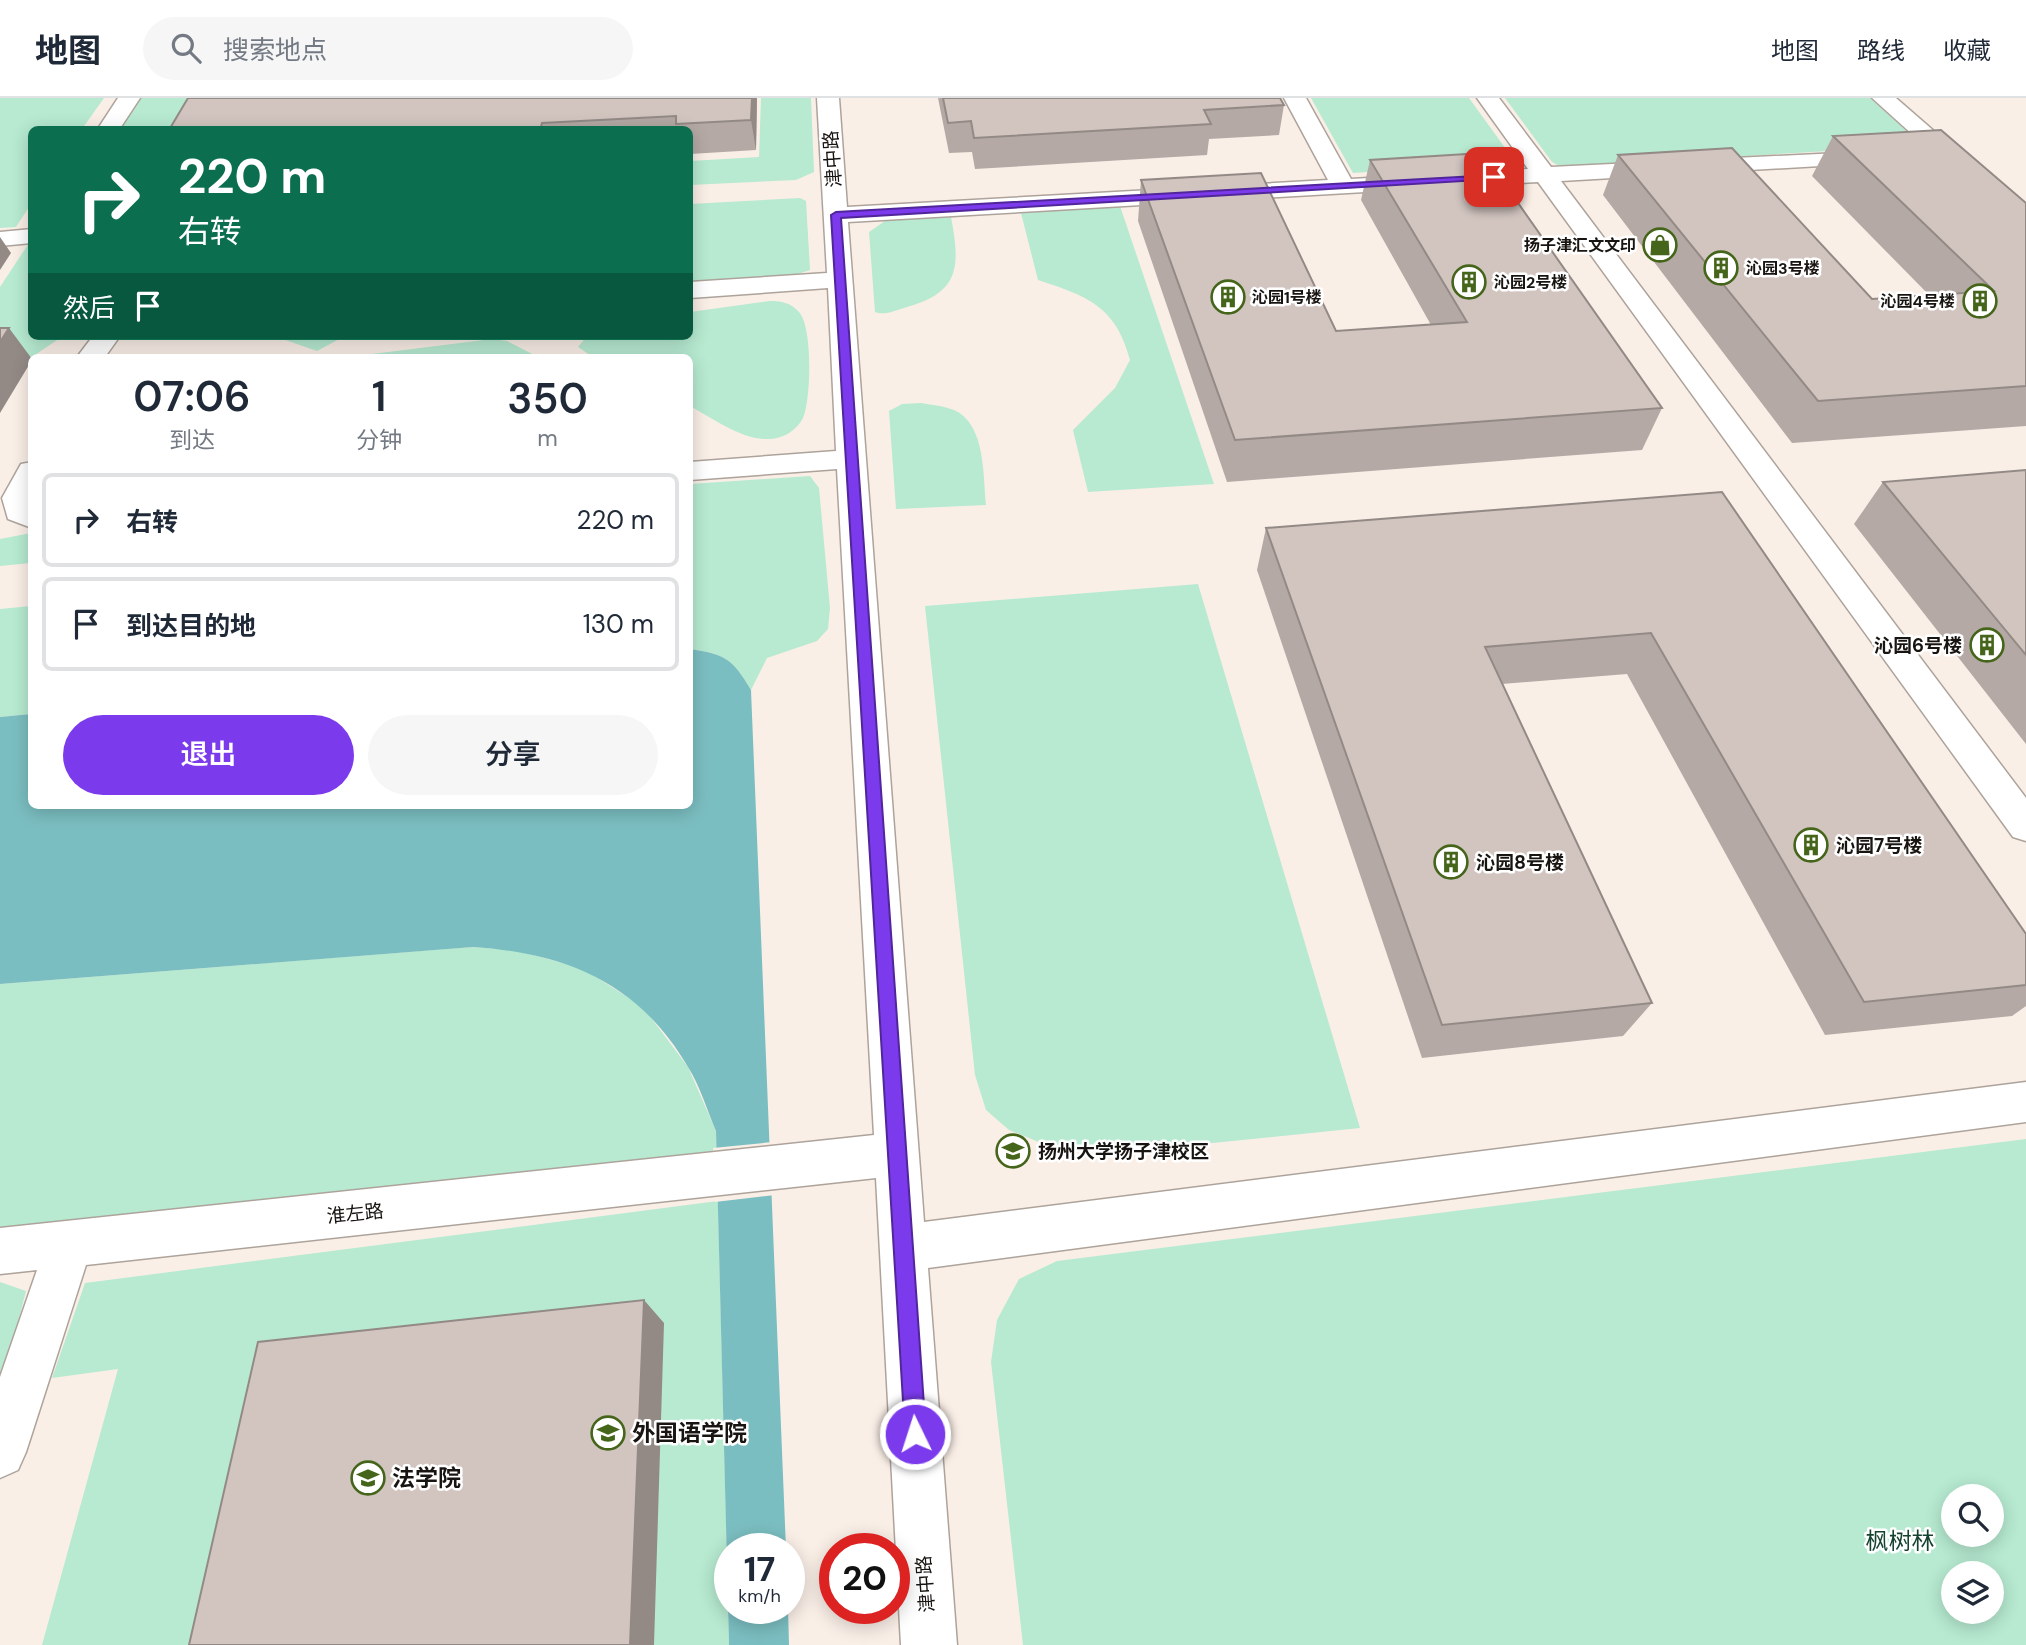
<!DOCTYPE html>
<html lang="zh">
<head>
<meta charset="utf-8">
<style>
	body { margin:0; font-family:"DM Sans","Noto Sans SC",sans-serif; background:#f6f6f7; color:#1f2937; height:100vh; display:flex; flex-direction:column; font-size:26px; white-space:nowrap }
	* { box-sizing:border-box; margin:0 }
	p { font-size:23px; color:#747a83 }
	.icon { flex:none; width:38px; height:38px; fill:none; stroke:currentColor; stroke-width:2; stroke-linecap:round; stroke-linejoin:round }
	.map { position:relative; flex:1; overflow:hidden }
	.panel { position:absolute; left:28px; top:256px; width:665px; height:455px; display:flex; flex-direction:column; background:#fff; border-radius:10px; box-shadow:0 4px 18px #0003 }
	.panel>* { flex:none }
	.hud { position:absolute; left:28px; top:28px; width:665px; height:214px; border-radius:10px; box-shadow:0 4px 18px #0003; background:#0b6e4f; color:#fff; overflow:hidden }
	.controls { position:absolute; left:1941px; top:1386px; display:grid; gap:14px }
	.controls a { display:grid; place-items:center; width:63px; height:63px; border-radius:50%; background:#fff; box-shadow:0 4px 18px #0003; font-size:35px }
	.speed { position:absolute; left:714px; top:1435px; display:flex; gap:14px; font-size:35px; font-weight:700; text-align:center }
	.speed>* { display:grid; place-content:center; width:91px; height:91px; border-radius:50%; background:#fff; box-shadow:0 4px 18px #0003; line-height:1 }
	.speed small { font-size:18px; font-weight:400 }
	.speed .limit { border:10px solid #d22; background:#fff; color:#111 }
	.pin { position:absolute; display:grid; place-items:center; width:60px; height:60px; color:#fff; margin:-30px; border-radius:14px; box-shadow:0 4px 10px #0006 }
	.me { position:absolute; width:77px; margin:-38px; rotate:356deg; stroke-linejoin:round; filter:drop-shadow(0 0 5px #0008) }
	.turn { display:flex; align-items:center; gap:24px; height:147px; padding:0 35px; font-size:32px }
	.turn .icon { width:91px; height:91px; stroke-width:2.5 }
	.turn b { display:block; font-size:49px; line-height:60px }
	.then { display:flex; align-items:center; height:66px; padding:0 35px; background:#0003; gap:14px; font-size:26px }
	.eta { display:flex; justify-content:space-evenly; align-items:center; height:119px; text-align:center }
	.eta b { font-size:42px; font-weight:600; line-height:49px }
	.action { display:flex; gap:14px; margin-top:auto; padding:14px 35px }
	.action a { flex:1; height:80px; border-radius:42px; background:#7c3aed; color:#fff; font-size:28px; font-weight:600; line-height:80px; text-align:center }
	.action a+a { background:#f6f6f7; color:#1f2937 }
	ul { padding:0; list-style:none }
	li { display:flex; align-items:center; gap:21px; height:94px; margin:0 14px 10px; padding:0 21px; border:4px solid #e0e1e3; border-radius:10px }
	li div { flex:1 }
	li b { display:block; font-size:26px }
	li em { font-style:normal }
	header { display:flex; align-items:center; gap:42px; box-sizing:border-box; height:98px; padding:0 35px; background:#fff; border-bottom:2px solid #e0e1e3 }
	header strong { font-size:33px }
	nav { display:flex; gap:38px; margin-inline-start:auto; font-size:24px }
	.search { width:490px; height:63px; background:#f6f6f7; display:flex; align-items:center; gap:18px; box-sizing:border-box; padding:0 24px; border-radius:38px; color:#747a83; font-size:26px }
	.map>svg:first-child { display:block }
</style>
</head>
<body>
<header>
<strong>地图</strong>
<div class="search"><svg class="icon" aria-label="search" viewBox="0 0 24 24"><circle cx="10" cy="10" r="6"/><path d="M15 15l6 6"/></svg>搜索地点</div>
<nav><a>地图</a><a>路线</a><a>收藏</a></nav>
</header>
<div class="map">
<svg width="2026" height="1547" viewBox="0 0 2026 1547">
	<rect width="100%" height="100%" fill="#faefe7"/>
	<g fill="#b7ead1" fill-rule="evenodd">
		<polygon points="0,0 104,0 82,31 32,32 31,106 16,129 0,130"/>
		<polygon points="139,0 220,0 202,31 119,32"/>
		<polygon points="761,0 811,0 814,74 796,82 690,87 690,63 759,59"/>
		<polygon points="1311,0 1469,0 1516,65 1353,75"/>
		<polygon points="1505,0 1870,0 1910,36 1914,48 1561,69 1552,64"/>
		<polygon points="800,100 806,103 810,172 789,179 690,185 690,106"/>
		<path d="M1120,108l94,278 -126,8 -15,-62 42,-42 15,-28c-14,-54 -43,-64 -92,-80l-17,-67z"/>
		<path d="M951,119c9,48 10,75 -44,90 -11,3 -22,9 -32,5l-6,-80 16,-11z"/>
		<polygon points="31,142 32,238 63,238 32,259 0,313 0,189"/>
		<path d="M770,203c12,0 21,2 29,11 14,15 12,88 4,106 -7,13 -20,21 -35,21 -26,1 -56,-21 -78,-33v-49h-97l-15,-10 9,-11h103v-24z"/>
		<polygon points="274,238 345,238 317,253"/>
		<polygon points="492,241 507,243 538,259 348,259"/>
		<path d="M921,305c11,2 23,3 33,7 32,14 29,66 32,95l-90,4 -7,-98 13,-7z"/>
		<path d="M810,378l9,12 11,120 -2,21 -11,12 -50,17 -16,32c-18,-31 -26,-36 -61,-41v-165z"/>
		<polygon points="31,435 31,465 0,468 0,441"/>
		<polygon points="1198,486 1360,1030 1153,1051 1094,1053 1051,1049 1009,1032 986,1012 975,977 925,508"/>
		<polygon points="31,508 31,616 0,619 0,511"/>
		<polygon points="472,849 514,852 582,870 643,909 688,969 716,1033 717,1058 0,1132 0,886"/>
		<path d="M2026,1041v506h-1003l-32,-283 6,-42 22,-41 38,-18zM1953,1398h39v39h-39zM1953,1475h39v39h-39z"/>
		<polygon points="718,1103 729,1547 42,1547 118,1271 52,1280 85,1185"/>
		<polygon points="0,1184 26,1193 0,1295"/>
	</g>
	<path fill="#7bbec1" d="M690,551c35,5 43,10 61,41l35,859h-56v59h58l1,37h-60l-13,-514c-9,-21 -16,-45 -28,-64 -49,-84 -122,-114 -215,-120l-473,37v-267l31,-3 1,91h658z"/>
	<polygon fill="#faefe7" points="773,1044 775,1097 715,1104 713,1050"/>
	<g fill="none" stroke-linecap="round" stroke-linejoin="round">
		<defs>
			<g id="minor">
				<polygon points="118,0 140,0 119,32 97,32"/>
				<polygon points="817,0 839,0 847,109 1328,82 1284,0 1306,0 1351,81 1528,71 1477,0 1499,0 1551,69 1880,53 1883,58 1880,63 1872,65 1561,83 2026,700 2026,743 2013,739 1538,84 848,124 924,1124 2026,984 2026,1024 928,1170 957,1547 901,1547 876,1080 86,1167 26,1354 18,1372 0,1380 0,1279 37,1172 0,1176 0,1130 874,1037 837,371 690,382 690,364 836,353 828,190 690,200 690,184 827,175"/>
				<polygon points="1872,0 1896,0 2026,113 2026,133 2017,131"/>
				<polygon points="32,131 32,145 0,148 0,134"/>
				<polygon points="93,238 120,238 105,259 77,259"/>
				<polygon points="32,364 32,430 8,421 2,400 21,366"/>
			</g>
		</defs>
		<use href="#minor" stroke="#ada39b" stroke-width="3"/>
		<use href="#minor" fill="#fff" fill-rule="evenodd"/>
	</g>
	<g fill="#b5a9a5">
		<polygon points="188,0 757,0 756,52 690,56 690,32 169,32"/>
		<polygon points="938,0 1280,0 1284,7 1279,37 1209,41 1207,57 975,71 972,54 949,55"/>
		<polygon points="1833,38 2026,105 2026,328 1792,345 1603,97 1618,57 1872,201 1929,197 1812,78"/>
		<polygon points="1370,62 1662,310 1642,352 1227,384 1138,123 1141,82 1336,233 1431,227 1361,102"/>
		<polygon points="2026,372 2026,646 1854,426 1883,384"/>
		<polygon points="1722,394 2026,836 2026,908 2012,918 1825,937 1627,576 1502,586 1652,905 1623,938 1422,960 1257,472 1266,430"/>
	</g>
	<g fill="#938a86">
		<polygon points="752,0 757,0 756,52 751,22"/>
		<polygon points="0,139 11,155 0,172"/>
		<polygon points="9,230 32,261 32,262 0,315 0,244"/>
		<polygon points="644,1202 664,1225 654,1547 630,1547"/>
	</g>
	<g fill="#d2c5c0" stroke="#938a86" stroke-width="2">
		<polygon points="188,0 752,0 751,22 676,26 676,18 542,25 540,32 169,32"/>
		<polygon points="943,0 1280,0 1284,7 1204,12 1211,26 974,40 971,23 948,25"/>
		<polygon points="1941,32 2026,105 2026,288 1818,303 1618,57 1732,50 1872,201 1994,193 1833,38"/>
		<polygon points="1483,55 1662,310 1235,342 1141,82 1261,75 1336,233 1467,224 1370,62"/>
		<polygon points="0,230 9,230 0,244"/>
		<polygon points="2026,372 2026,557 1883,384"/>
		<polygon points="1722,394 2026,836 2026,887 1864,904 1651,535 1485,549 1652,905 1442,927 1266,430"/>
		<polygon points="644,1202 630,1547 189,1547 258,1244"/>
	</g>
	<polygon fill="#7c3aed" stroke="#51269a" stroke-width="2" points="1494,77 1498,81 841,120 926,1336 923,1343 915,1346 908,1343 905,1336 831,117 836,114"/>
	<defs>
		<symbol id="shop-ring" viewBox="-11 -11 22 22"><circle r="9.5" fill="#fff" stroke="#45651a" stroke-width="1.5"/><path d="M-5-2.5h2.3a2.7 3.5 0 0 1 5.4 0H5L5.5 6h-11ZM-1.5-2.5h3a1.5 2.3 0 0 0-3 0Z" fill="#45651a"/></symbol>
		<symbol id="building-ring" viewBox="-11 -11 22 22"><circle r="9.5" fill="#fff" stroke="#45651a" stroke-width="1.5"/><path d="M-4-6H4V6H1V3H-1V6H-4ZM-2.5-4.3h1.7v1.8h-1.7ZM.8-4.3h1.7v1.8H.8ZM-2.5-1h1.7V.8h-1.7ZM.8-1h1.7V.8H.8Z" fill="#45651a"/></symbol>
		<symbol id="university-ring" viewBox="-11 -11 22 22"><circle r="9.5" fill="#fff" stroke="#45651a" stroke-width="1.5"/><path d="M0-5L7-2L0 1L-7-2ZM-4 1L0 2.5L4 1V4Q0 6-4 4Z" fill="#45651a"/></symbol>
	</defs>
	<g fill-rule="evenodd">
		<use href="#shop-ring" x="1641" y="128" width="38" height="38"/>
		<use href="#building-ring" x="1702" y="151" width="38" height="38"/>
		<use href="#building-ring" x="1450" y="165" width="38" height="38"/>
		<use href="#building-ring" x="1209" y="180" width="38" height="38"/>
		<use href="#building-ring" x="1961" y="184" width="38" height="38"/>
		<use href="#building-ring" x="1968" y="528" width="38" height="38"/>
		<use href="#building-ring" x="1792" y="728" width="38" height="38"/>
		<use href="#building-ring" x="1432" y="745" width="38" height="38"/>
		<use href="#university-ring" x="994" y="1034" width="38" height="38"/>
		<use href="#university-ring" x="589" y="1316" width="38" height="38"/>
		<use href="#university-ring" x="349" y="1361" width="38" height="38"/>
	</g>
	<g text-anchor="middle" stroke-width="5" stroke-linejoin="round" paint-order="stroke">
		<g font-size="16" font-weight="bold" fill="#181411" stroke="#fff" text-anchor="start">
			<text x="1636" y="153" text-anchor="end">扬子津汇文文印</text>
			<text x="1746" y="176">沁园3号楼</text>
			<text x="1494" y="190">沁园2号楼</text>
			<text x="1252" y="205">沁园1号楼</text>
			<text x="1955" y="209" text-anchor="end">沁园4号楼</text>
		</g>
		<g font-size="19" fill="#181411" stroke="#fff">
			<text transform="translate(832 61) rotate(-94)" y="7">津中路</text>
			<text transform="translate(355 1115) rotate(-6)" y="7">淮左路</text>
			<text transform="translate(925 1486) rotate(-94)" y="7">津中路</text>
		</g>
		<g font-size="19" font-weight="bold" fill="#181411" stroke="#fff" text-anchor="start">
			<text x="1962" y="554" text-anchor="end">沁园6号楼</text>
			<text x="1836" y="754">沁园7号楼</text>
			<text x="1476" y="771">沁园8号楼</text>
			<text x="1038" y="1060">扬州大学扬子津校区</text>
		</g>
		<g font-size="23" font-weight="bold" fill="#181411" stroke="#fff" text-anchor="start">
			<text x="632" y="1343">外国语学院</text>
			<text x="392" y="1388">法学院</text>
		</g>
		<g font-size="23" fill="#164330" stroke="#fff">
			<text x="1900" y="1451">枫树林</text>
		</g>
	</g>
</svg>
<div class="controls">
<a><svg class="icon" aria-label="search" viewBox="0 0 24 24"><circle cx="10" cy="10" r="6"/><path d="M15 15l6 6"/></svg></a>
<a><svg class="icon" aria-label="layers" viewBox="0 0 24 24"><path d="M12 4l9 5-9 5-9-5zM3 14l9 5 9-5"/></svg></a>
</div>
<div class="speed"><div>17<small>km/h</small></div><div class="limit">20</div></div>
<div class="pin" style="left:1494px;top:79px;background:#d93025"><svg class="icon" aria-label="arrive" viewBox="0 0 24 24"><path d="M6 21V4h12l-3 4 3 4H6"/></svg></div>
<svg class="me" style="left:915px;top:1336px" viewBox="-20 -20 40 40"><circle r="17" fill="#7c3aed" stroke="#fff" stroke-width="3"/><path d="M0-11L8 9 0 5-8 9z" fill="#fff"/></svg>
<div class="hud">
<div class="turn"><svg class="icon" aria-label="right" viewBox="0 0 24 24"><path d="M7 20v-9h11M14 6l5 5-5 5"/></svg><div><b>220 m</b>右转</div></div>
<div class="then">然后<svg class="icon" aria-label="arrive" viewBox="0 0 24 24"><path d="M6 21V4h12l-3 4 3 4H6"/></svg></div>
</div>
<section class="panel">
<div class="eta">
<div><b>07:06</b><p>到达</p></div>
<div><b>1</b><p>分钟</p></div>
<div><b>350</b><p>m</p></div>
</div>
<ul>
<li><svg class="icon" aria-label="right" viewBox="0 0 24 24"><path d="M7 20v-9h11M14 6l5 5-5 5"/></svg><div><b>右转</b></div><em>220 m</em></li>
<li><svg class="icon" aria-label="arrive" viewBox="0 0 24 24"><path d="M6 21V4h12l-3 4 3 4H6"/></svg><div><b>到达目的地</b></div><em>130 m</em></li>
</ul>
<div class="action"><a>退出</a><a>分享</a></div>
</section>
</div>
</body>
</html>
